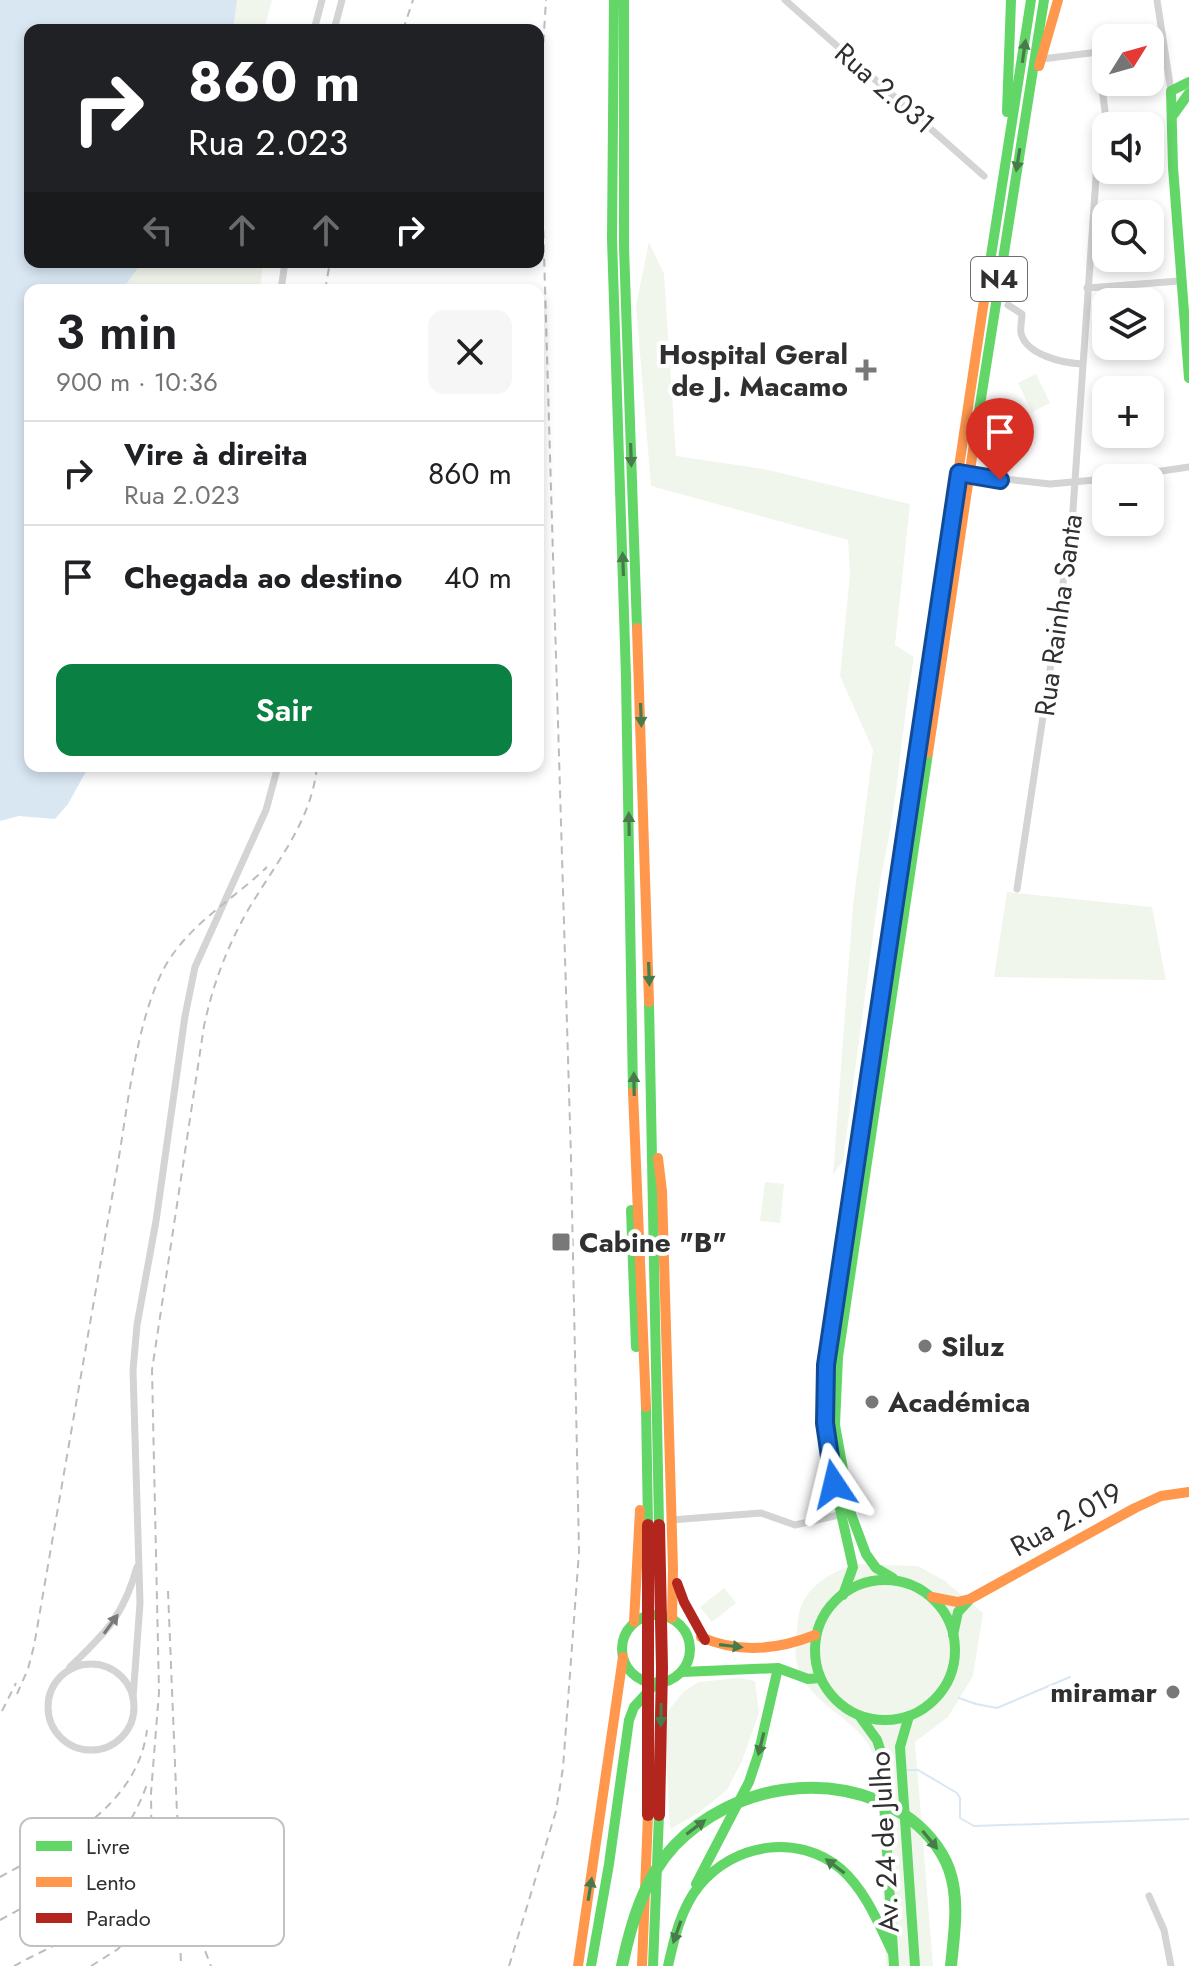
<!DOCTYPE html>
<html lang="pt">
<head>
<meta charset="utf-8">
<style>
	body { margin:0; font-family:Jost,sans-serif; background:#f6f6f6; color:#202124; height:100vh; display:flex; flex-direction:column; font-size:30px; white-space:nowrap }
	* { box-sizing:border-box; margin:0 }
	p { font-size:26px; color:#757577 }
	.icon { flex:none; width:44px; height:44px; fill:none; stroke:currentColor; stroke-width:2; stroke-linecap:round; stroke-linejoin:round }
	.map { position:relative; flex:1; overflow:hidden }
	.drawer { position:absolute; left:24px; top:284px; width:520px; height:488px; display:flex; flex-direction:column; background:#fff; border-radius:16px; box-shadow:0 4px 12px #0003 }
	.drawer>* { flex:none }
	.top-card { position:absolute; left:24px; top:24px; width:520px; height:244px; border-radius:16px; box-shadow:0 4px 12px #0003; background:#202124; color:#fff; overflow:hidden }
	.needle { width:52px; rotate:53deg }
	.buttons { position:absolute; left:1092px; top:24px; display:grid; gap:16px }
	.buttons a { display:grid; place-items:center; width:72px; height:72px; border-radius:16px; background:#fff; box-shadow:0 4px 12px #0003; font-size:40px }
	.pin { position:absolute; display:grid; place-items:center; width:68px; height:68px; color:#fff; margin:-82px -34px; border-radius:50% 50% 50% 0; rotate:-45deg; box-shadow:0 0 8px #0007 }
	.pin .icon { rotate:45deg }
	.me { position:absolute; width:88px; margin:-44px; rotate:350deg; stroke-linejoin:round; filter:drop-shadow(0 0 6px #0008) }
	.turn { display:flex; align-items:center; gap:28px; height:168px; padding:0 32px; font-size:36px }
	.turn .icon { width:104px; height:104px; stroke-width:2.5 }
	.turn b { display:block; font-size:56px; line-height:68px }
	.lanes { display:flex; align-items:center; height:76px; padding:0 32px; background:#0003; justify-content:center; gap:40px; direction:ltr }
	.lanes .off { opacity:.35 }
	.round { display:grid; place-items:center; flex:none; width:84px; height:84px; border-radius:16px; background:#f6f6f6 }
	.head { display:flex; align-items:center; justify-content:space-between; height:136px; padding:0 32px }
	h1 { font-size:48px; font-weight:600; line-height:60px }
	.primary-button { display:flex; gap:16px; margin-top:auto; padding:16px 32px }
	.primary-button a { flex:1; height:92px; border-radius:16px; background:#0b8043; color:#fff; font-size:32px; font-weight:600; line-height:92px; text-align:center }
	ul { padding:0; list-style:none }
	li { display:flex; align-items:center; gap:24px; height:104px; padding:0 32px; border-top:2px solid #e0e0e0 }
	li div { flex:1 }
	li b { display:block; font-size:30px }
	li em { font-style:normal }
	.map>svg:first-child { display:block }
</style>
</head>
<body>
<div class="map">
<svg width="1189" height="1966" viewBox="0 0 1189 1966">
	<rect width="100%" height="100%" fill="#fff"/>
	<g fill="#f1f6ed">
		<polygon points="237,0 272,0 264,30 231,30"/>
		<path d="M649,242l15,32 12,182 88,13 146,35 -15,141 19,12c-13,73 -16,146 -33,219l-38,285 -10,14 20,-270 20,-155 -33,-74 10,-102 -2,-34 -197,-54 -15,-181z"/>
		<polygon points="142,262 263,262 260,290 121,290"/>
		<polygon points="1036,374 1050,403 1032,412 1018,383"/>
		<polygon points="1007,892 1152,907 1166,980 994,977"/>
		<polygon points="765,1182 784,1184 780,1223 760,1221"/>
		<path d="M855,1564l63,2 27,15 38,32 -10,63 -25,41 -33,25 18,224h-47l-9,-202c-3,-7 -6,-16 -10,-22 -17,-24 -56,-40 -68,-72 -6,-14 -3,-34 -1,-49 3,-32 29,-47 57,-57z"/>
		<polygon points="724,1588 736,1603 712,1622 700,1607"/>
		<polygon points="739,1678 755,1681 759,1713 742,1761 727,1790 697,1814 670,1829 667,1772 660,1749 669,1710 684,1691 699,1682"/>
	</g>
	<polygon fill="#d9e7f3" points="0,0 237,0 233,30 30,30 30,262 142,262 122,290 30,290 30,766 89,766 68,804 55,819 19,816 0,821"/>
	<g fill="none" stroke-linecap="round" stroke-linejoin="round">
		<g stroke="#d9e7f3" stroke-width="2">
			<polyline points="959,1698 976,1704 997,1708 1070,1677"/>
			<polyline points="906,1770 918,1770 957,1793 960,1798 960,1818 974,1826 1189,1819"/>
		</g>
		<g stroke="#d4d4d4" stroke-width="7">
			<polyline points="785,0 984,176"/>
			<polyline points="1157,0 1171,91"/>
			<polyline points="314,30 322,0"/>
			<polyline points="334,30 342,0"/>
			<polyline points="1150,48 1163,47"/>
			<polyline points="1097,51 1107,126"/>
			<polyline points="1042,59 1106,51"/>
			<polyline points="1087,288 1180,281"/>
			<polyline points="281,290 285,262"/>
			<path d="M1008,305l14,9c0,5 -2,14 -1,19 5,22 42,30 61,31"/>
			<polyline points="969,475 1050,484 1106,479"/>
			<polyline points="1114,478 1189,467"/>
			<polyline points="1017,889 1072,524 1097,163 1106,150"/>
			<polyline points="671,1520 761,1513 795,1525 843,1514"/>
			<circle cx="91" cy="1707" r="43"/>
			<path d="M70,1667c36,-35 53,-50 67,-100"/>
			<polyline points="133,1698 140,1603 133,1370 137,1325 156,1221 185,1016 195,967 266,810 278,766"/>
			<polyline points="1149,1896 1164,1930 1171,1966"/>
		</g>
		<g stroke="#63d668" stroke-width="10">
			<polyline points="614,0 612,239 626,677 633,1092"/>
			<polyline points="624,0 624,247 637,628"/>
			<polyline points="1189,82 1171,91 1173,167 1189,378"/>
			<polyline points="1007,112 1011,0"/>
			<polyline points="1174,114 1189,93"/>
			<polyline points="985,294 1031,0"/>
			<polyline points="976,430 1044,0"/>
			<polyline points="649,1002 659,1525"/>
			<polyline points="631,1210 636,1347"/>
			<polyline points="646,1407 648,1525"/>
			<polyline points="893,1578 876,1568 866,1554 851,1514 835,1425 838,1357 928,753"/>
			<circle cx="885" cy="1650" r="70"/>
			<polyline points="843,1595 853,1567 828,1455 824,1396 826,1365 935,627"/>
			<circle cx="656" cy="1649" r="34"/>
			<polyline points="953,1635 958,1612 970,1599"/>
			<polyline points="682,1672 778,1668 808,1679 820,1678"/>
			<polyline points="909,1716 900,1747 915,1966"/>
			<polyline points="861,1718 877,1740 881,1752 894,1966"/>
			<polyline points="696,1884 749,1782 758,1755 778,1668"/>
			<polyline points="591,1966 609,1864 629,1720 634,1707 657,1682"/>
			<polyline points="653,1966 659,1815"/>
			<path d="M668,1966c6,-27 13,-58 31,-80 35,-43 99,-53 142,-17 25,22 38,56 52,84"/>
		</g>
		<g stroke="#ff974d" stroke-width="10">
			<polyline points="1039,66 1058,0"/>
			<polyline points="935,627 985,294"/>
			<polyline points="637,628 649,1002"/>
			<polyline points="928,753 976,430"/>
			<polyline points="633,1092 646,1407"/>
			<polyline points="658,1158 662,1191 673,1569 672,1618"/>
			<polyline points="932,1597 957,1602 970,1599 1135,1508 1161,1496 1189,1492"/>
			<polyline points="634,1622 640,1510"/>
			<path d="M701,1637c38,17 76,13 114,-2"/>
			<polyline points="578,1966 623,1657"/>
			<polyline points="642,1966 648,1815"/>
		</g>
		<polyline stroke="#b3261e" stroke-width="10" points="677,1583 684,1602 705,1640"/>
		<g stroke="#bcbcbc" stroke-width="2" stroke-dasharray="8 6" stroke-linecap="butt">
			<polyline points="403,30 413,0"/>
			<polyline points="325,290 330,262"/>
			<polyline points="168,1591 177,1813 184,1879 190,1912 211,1966"/>
			<path d="M17,1694l11,-25 6,-23c27,-156 54,-311 81,-466 12,-64 20,-162 52,-217 25,-41 67,-64 100,-96"/>
			<polyline points="2,1711 16,1683"/>
			<path d="M0,1877c60,-33 137,-70 147,-147"/>
			<polyline points="179,1897 181,1966"/>
			<path d="M0,1920c66,-36 123,-62 148,-139"/>
			<path d="M14,1966c36,-20 99,-44 121,-80 7,-10 9,-24 11,-36"/>
			<path d="M91,1966l27,-17 18,-21 14,-30 2,-18 -1,-87 8,-101 -7,-322 52,-344c9,-42 23,-79 44,-116 27,-46 64,-89 69,-144"/>
			<polyline points="509,1966 556,1811 563,1768 579,1552 571,1158 542,187 543,48 546,0"/>
		</g>
		<path stroke="#63d668" stroke-width="12" d="M622,1966c9,-43 22,-88 53,-121 58,-60 157,-77 228,-31 20,13 38,33 46,55 11,31 5,65 2,97"/>
		<g stroke="#b3261e" stroke-width="12">
			<polyline points="648,1525 648,1815"/>
			<polyline points="659,1525 662,1668 659,1815"/>
		</g>
	</g>
	<defs><path id="oneway-solid" d="M-6-.8H1V-3.2L6.5 0L1 3.2V.8H-6Z" transform="scale(2)"/></defs>
	<g fill="#477b49">
		<use href="#oneway-solid" transform="translate(1024 51) rotate(-82)"/>
		<use href="#oneway-solid" transform="translate(1018 160) rotate(99)"/>
		<use href="#oneway-solid" transform="translate(631 455) rotate(88)"/>
		<use href="#oneway-solid" transform="translate(623 564) rotate(-92)"/>
		<use href="#oneway-solid" transform="translate(641 715) rotate(88)"/>
		<use href="#oneway-solid" transform="translate(629 824) rotate(-91)"/>
		<use href="#oneway-solid" transform="translate(649 974) rotate(88)"/>
		<use href="#oneway-solid" transform="translate(634 1084) rotate(-91)"/>
		<use href="#oneway-solid" transform="translate(731 1646) rotate(7)"/>
		<use href="#oneway-solid" transform="translate(661 1715) rotate(91)"/>
		<use href="#oneway-solid" transform="translate(761 1744) rotate(104)"/>
		<use href="#oneway-solid" transform="translate(696 1827) rotate(-37)"/>
		<use href="#oneway-solid" transform="translate(930 1840) rotate(51)"/>
		<use href="#oneway-solid" transform="translate(835 1866) rotate(-143)"/>
		<use href="#oneway-solid" transform="translate(590 1889) rotate(-81)"/>
		<use href="#oneway-solid" transform="translate(677 1932) rotate(109)"/>
	</g>
	<use fill="#7a7a7a" href="#oneway-solid" transform="translate(111 1624) rotate(-54)"/>
	<g fill="none" stroke-linecap="round" stroke-linejoin="round">
		<defs>
			<polyline id="route" points="834,1484 825,1423 826,1365 959,473 1000,480"/>
		</defs>
		<use href="#route" stroke="#114b97" stroke-width="20"/>
		<use href="#route" stroke="#1a73e8" stroke-width="14"/>
	</g>
	<g fill="#787878" stroke="#fff" stroke-width="3">
		<path d="M862 358h8v8h8v8h-8v8h-8v-8h-8v-8h8z"/>
		<rect x="551" y="1232" width="20" height="20" rx="4"/>
		<circle cx="925" cy="1346" r="8"/>
		<circle cx="872" cy="1402" r="8"/>
		<circle cx="1173" cy="1692" r="8"/>
	</g>
	<g text-anchor="middle" stroke-width="8" stroke-linejoin="round" paint-order="stroke">
		<rect fill="#fff" stroke="#6e6e6e" stroke-width="2" x="971" y="257" width="56" height="44" rx="6"/>
		<g font-size="26" font-weight="bold" fill="#303030">
			<text x="999" y="288">N4</text>
		</g>
		<g font-size="28" fill="#303030" stroke="#fff">
			<text transform="translate(885 88) rotate(41)" y="10">Rua 2.031</text>
			<text transform="translate(1058 615) rotate(-82)" y="10">Rua Rainha Santa</text>
			<text transform="translate(1066 1519) rotate(-29)" y="10">Rua 2.019</text>
			<text transform="translate(884 1842) rotate(-93)" y="10">Av. 24 de Julho</text>
		</g>
		<g font-size="28" font-weight="bold" fill="#303030" stroke="#fff" text-anchor="start">
			<text x="848" y="364" text-anchor="end">Hospital Geral<tspan x="848" dy="32">de J. Macamo</tspan></text>
			<text x="579" y="1252">Cabine "B"</text>
			<text x="941" y="1356">Siluz</text>
			<text x="888" y="1412">Académica</text>
			<text x="1157" y="1702" text-anchor="end">miramar</text>
		</g>
	</g>
	<rect x="20" y="1818" width="264" height="128" rx="12" fill="#fff" stroke="#c1c1c1" stroke-width="2"/>
	<rect x="36" y="1841" width="36" height="10" fill="#63d668"/>
	<rect x="36" y="1877" width="36" height="10" fill="#ff974d"/>
	<rect x="36" y="1913" width="36" height="10" fill="#b3261e"/>
	<g font-size="22" fill="#303030">
		<text x="86" y="1854">Livre</text>
		<text x="86" y="1890">Lento</text>
		<text x="86" y="1926">Parado</text>
	</g>
</svg>
<div class="buttons">
<a><svg class="needle" viewBox="-14 -14 28 28"><path d="M0-13l5 13h-10z" fill="#e53935"/><path d="M0 13l5-13h-10z" fill="#757577"/></svg></a>
<a><svg class="icon" aria-label="sound" viewBox="0 0 24 24"><path d="M4 9h4l5-4v14l-5-4H4zM17 9q2 3 0 6"/></svg></a>
<a><svg class="icon" aria-label="search" viewBox="0 0 24 24"><circle cx="10" cy="10" r="6"/><path d="M15 15l6 6"/></svg></a>
<a><svg class="icon" aria-label="layers" viewBox="0 0 24 24"><path d="M12 4l9 5-9 5-9-5zM3 14l9 5 9-5"/></svg></a>
<a>+</a>
<a>−</a>
</div>
<div class="pin" style="left:1000px;top:480px;background:#d93025"><svg class="icon" aria-label="arrive" viewBox="0 0 24 24"><path d="M6 21V4h12l-3 4 3 4H6"/></svg></div>
<svg class="me" style="left:834px;top:1484px" viewBox="-20 -20 40 40"><path d="M0-17L14 15 0 8-14 15z" fill="#1a73e8" stroke="#fff" stroke-width="4"/></svg>
<div class="top-card">
<div class="turn"><svg class="icon" aria-label="right" viewBox="0 0 24 24"><path d="M7 20v-9h11M14 6l5 5-5 5"/></svg><div><b>860 m</b>Rua 2.023</div></div>
<div class="lanes"><svg class="icon off" aria-label="left" viewBox="0 0 24 24"><path d="M17 20v-9H6M10 6l-5 5 5 5"/></svg><svg class="icon off" aria-label="ahead" viewBox="0 0 24 24"><path d="M12 20V5M6 11l6-6 6 6"/></svg><svg class="icon off" aria-label="ahead" viewBox="0 0 24 24"><path d="M12 20V5M6 11l6-6 6 6"/></svg><svg class="icon" aria-label="right" viewBox="0 0 24 24"><path d="M7 20v-9h11M14 6l5 5-5 5"/></svg></div>
</div>
<section class="drawer">
<div class="head"><div><h1>3 min</h1><p>900 m · 10:36</p></div><a class="round"><svg class="icon" aria-label="close" viewBox="0 0 24 24"><path d="M6 6l12 12M18 6L6 18"/></svg></a></div>
<ul>
<li><svg class="icon" aria-label="right" viewBox="0 0 24 24"><path d="M7 20v-9h11M14 6l5 5-5 5"/></svg><div><b>Vire à direita</b><p>Rua 2.023</p></div><em>860 m</em></li>
<li><svg class="icon" aria-label="arrive" viewBox="0 0 24 24"><path d="M6 21V4h12l-3 4 3 4H6"/></svg><div><b>Chegada ao destino</b></div><em>40 m</em></li>
</ul>
<div class="primary-button"><a>Sair</a></div>
</section>
</div>
</body>
</html>
